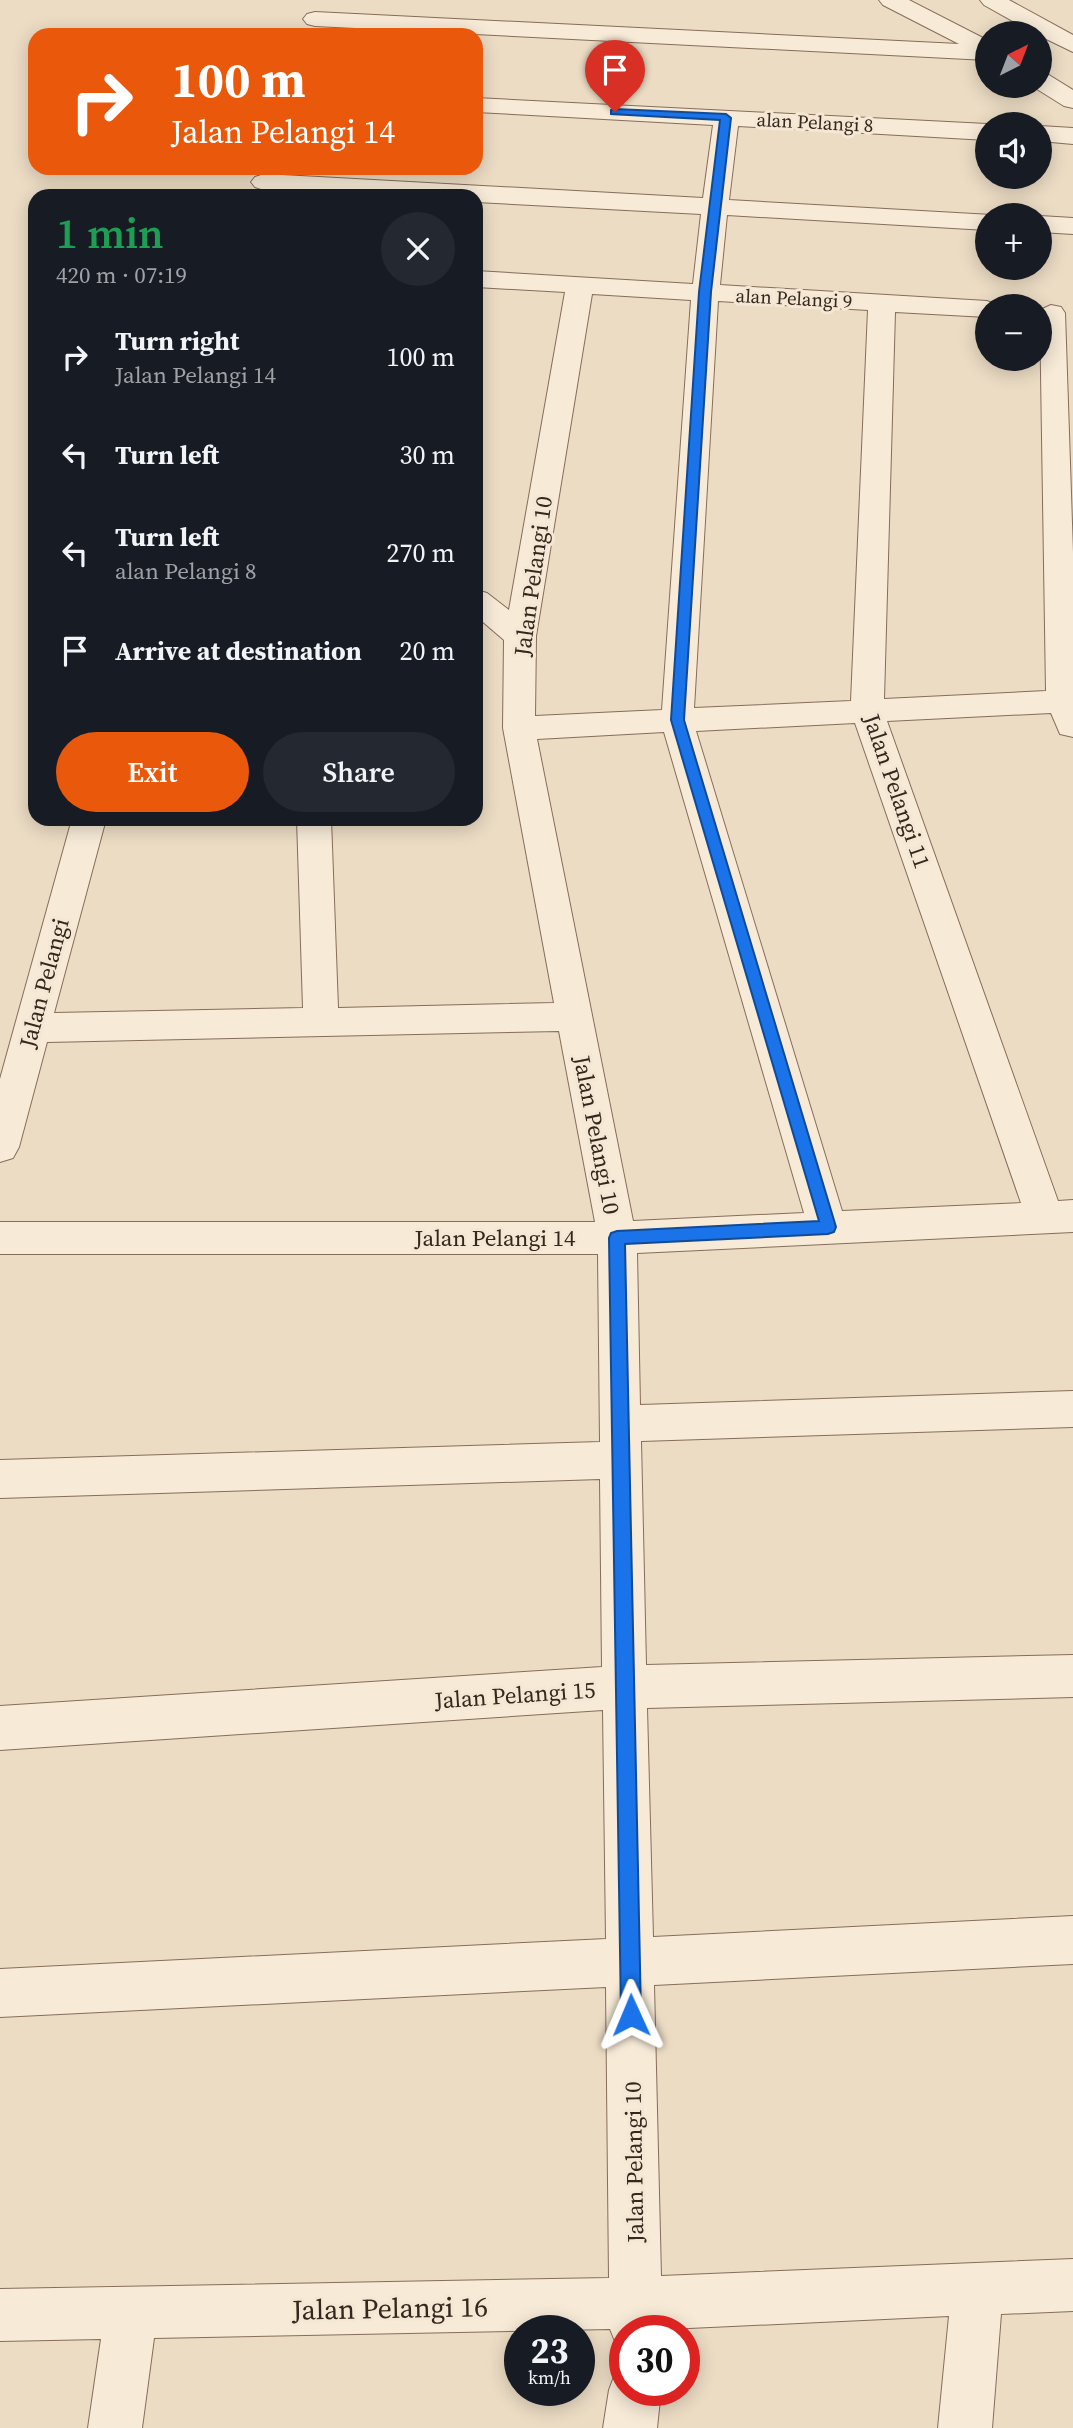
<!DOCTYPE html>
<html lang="en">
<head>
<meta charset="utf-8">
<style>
	body { margin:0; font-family:"Source Serif 4",serif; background:#242831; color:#f1f3f6; height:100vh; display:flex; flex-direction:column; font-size:26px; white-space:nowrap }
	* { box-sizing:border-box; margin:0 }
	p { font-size:23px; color:#9ea1a6 }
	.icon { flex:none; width:38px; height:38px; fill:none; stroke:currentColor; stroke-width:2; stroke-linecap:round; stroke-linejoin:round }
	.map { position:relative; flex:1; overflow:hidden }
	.panel { position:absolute; left:28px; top:189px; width:455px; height:637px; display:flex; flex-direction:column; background:#171b24; border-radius:21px; box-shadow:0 4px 18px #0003 }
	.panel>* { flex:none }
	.guide { position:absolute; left:28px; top:28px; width:455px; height:147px; border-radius:21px; box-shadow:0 4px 18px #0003; background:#ea580c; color:#fff; overflow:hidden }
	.needle { width:46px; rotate:42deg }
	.buttons { position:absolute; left:975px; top:21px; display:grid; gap:14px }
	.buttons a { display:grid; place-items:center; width:77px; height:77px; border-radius:50%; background:#171b24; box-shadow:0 4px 18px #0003; font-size:35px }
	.speed { position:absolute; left:504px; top:2315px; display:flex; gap:14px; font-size:35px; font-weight:700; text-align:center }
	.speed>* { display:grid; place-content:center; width:91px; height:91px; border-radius:50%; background:#171b24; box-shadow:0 4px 18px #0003; line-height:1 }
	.speed small { font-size:18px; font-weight:400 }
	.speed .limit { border:10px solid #d22; background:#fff; color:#111 }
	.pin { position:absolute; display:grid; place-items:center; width:60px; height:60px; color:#fff; margin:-72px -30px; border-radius:50% 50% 50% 0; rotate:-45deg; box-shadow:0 0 7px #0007 }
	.pin .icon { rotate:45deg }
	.me { position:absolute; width:77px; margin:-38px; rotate:359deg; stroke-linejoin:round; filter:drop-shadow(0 0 5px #0008) }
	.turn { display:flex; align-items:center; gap:24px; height:147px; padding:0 28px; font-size:32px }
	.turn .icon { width:91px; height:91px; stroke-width:2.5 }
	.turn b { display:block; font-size:49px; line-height:60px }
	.round { display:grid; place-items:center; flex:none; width:74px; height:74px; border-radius:37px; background:#242831 }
	.head { display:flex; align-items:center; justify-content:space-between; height:119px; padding:0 28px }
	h1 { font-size:42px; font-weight:600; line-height:52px; color:#1e9e55 }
	.primary-button { display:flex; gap:14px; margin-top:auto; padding:14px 28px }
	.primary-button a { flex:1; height:80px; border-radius:42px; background:#ea580c; color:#fff; font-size:28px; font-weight:600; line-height:80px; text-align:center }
	.primary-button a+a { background:#242831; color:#f1f3f6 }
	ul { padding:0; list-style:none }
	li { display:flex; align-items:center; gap:21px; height:98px; padding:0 28px }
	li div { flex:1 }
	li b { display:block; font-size:26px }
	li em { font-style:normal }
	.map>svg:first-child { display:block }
</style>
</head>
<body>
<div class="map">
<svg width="1073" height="2428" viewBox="0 0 1073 2428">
	<rect width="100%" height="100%" fill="#ecdcc4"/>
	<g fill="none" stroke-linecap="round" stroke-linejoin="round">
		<defs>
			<g id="minor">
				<polygon points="879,0 909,0 987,40 987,60 315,26 307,24 303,19 307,14 315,12 959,44 883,5"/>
				<polygon points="980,0 1009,0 1073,35 1073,52 1040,36 1040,33 1034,33 984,5"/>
				<polygon points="1040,73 1049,75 1073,90 1073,108 1064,106 1032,86 1040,86"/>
				<path d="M476,98l511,26v16l-249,-14 -9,74 263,15h-5v15l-260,-15 -7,70 267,16 12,5h-12v11l-92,-5 -11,387 162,-8 -6,-381 11,-5 10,2 4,6 8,240v184l-13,-3 -9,-21 -164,8 171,480 15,-1v32l-436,21 3,152 433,-14v36l-432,14 5,224 427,-10v42l-426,11 6,229 420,-21v48l-419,21 7,291 412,-17v52l-72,3 -9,114h-54l11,-112 -324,15v21l-7,-3 -8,-20 -456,9 -12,90h-54l13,-89 -101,2v-52l609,-11 -3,-291 -606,30v-48l606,-30 -3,-229 -603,40v-44l602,-39 -2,-188 -600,19v-38l600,-18 -2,-188h-598v-32h595l-36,-191 -512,11 -28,105 -6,11 -13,4v-83l72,-260h34l-52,194 249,-5 -6,-189h34l7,189 216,-5 -51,-275 1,-88 -28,-24v-26l11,3 22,17 56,-318 -89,-5v-16l217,13 8,-70 -225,-12v-6h-100l-112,-6 -9,-3 -4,-5 4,-5 9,-3 439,24 10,-73 -237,-13zM592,294l99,6 -29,410 -127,6 1,-80zM718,301l150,9 -17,391 -157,7zM855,723l166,480 -179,8 -146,-480zM664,732l140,481 -171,8 -96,-482z"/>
				<polygon points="1040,126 1073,128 1073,144 1040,141"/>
				<polygon points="1040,216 1073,218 1073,234 1040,232"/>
				<polygon points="625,2368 625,2390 661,2390 657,2428 603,2428 609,2390 616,2371"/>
			</g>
		</defs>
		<use href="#minor" stroke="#866d5b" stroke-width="2"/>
		<use href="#minor" fill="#f7ead7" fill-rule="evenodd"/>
	</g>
	<polygon fill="#1a73e8" stroke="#114b97" stroke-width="2" points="615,109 726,114 731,118 711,292 684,720 836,1227 834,1232 828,1234 625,1244 641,2015 638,2022 631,2025 624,2022 621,2015 609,1238 611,1233 617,1231 819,1221 671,720 699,292 720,120 611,114 611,110"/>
	<g text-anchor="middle" stroke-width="6" stroke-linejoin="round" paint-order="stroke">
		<g font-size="19" fill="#36271e" stroke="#f4e7d3">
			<text transform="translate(815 122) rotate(3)" y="7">alan Pelangi 8</text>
			<text transform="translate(794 298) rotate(3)" y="7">alan Pelangi 9</text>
		</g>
		<g font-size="23" fill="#36271e" stroke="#f4e7d3">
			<text transform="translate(533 576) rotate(-82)" y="8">Jalan Pelangi 10</text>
			<text transform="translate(897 791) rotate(71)" y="8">Jalan Pelangi 11</text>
			<text transform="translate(44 983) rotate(-75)" y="8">Jalan Pelangi</text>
			<text transform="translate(597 1135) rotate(79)" y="8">Jalan Pelangi 10</text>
			<text x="495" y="1246">Jalan Pelangi 14</text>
			<text transform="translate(515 1695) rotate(-4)" y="8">Jalan Pelangi 15</text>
			<text transform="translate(634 2162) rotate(-91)" y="8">Jalan Pelangi 10</text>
		</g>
		<g font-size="28" fill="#36271e" stroke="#f4e7d3">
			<text transform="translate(390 2308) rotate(-1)" y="10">Jalan Pelangi 16</text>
		</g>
	</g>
</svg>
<div class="buttons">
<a><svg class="needle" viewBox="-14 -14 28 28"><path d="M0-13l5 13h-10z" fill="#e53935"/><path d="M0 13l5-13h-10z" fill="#9ea1a6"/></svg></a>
<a><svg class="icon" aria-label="sound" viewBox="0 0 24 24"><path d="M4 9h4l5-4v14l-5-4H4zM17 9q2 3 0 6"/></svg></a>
<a>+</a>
<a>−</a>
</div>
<div class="speed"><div>23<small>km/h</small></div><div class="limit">30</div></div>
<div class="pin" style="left:615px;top:112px;background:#d93025"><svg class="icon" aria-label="arrive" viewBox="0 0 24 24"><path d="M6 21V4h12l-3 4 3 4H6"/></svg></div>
<svg class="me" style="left:631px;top:2015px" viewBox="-20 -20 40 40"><path d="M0-17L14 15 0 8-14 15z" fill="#1a73e8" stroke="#fff" stroke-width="4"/></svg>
<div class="guide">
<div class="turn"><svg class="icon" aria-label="right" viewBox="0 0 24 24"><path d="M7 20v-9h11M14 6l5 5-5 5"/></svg><div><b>100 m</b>Jalan Pelangi 14</div></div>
</div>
<section class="panel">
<div class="head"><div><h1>1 min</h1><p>420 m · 07:19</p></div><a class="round"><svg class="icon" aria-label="close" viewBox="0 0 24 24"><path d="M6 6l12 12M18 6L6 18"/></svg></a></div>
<ul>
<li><svg class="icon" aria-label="right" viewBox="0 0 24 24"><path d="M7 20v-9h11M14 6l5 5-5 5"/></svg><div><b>Turn right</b><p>Jalan Pelangi 14</p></div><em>100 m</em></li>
<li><svg class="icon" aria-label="left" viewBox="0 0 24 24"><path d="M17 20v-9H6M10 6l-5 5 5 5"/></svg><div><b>Turn left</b></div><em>30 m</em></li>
<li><svg class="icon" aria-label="left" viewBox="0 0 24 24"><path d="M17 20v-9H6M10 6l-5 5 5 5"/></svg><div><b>Turn left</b><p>alan Pelangi 8</p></div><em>270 m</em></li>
<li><svg class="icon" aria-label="arrive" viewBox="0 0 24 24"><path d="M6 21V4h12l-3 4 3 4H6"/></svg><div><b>Arrive at destination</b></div><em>20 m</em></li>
</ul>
<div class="primary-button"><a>Exit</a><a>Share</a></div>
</section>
</div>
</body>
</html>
